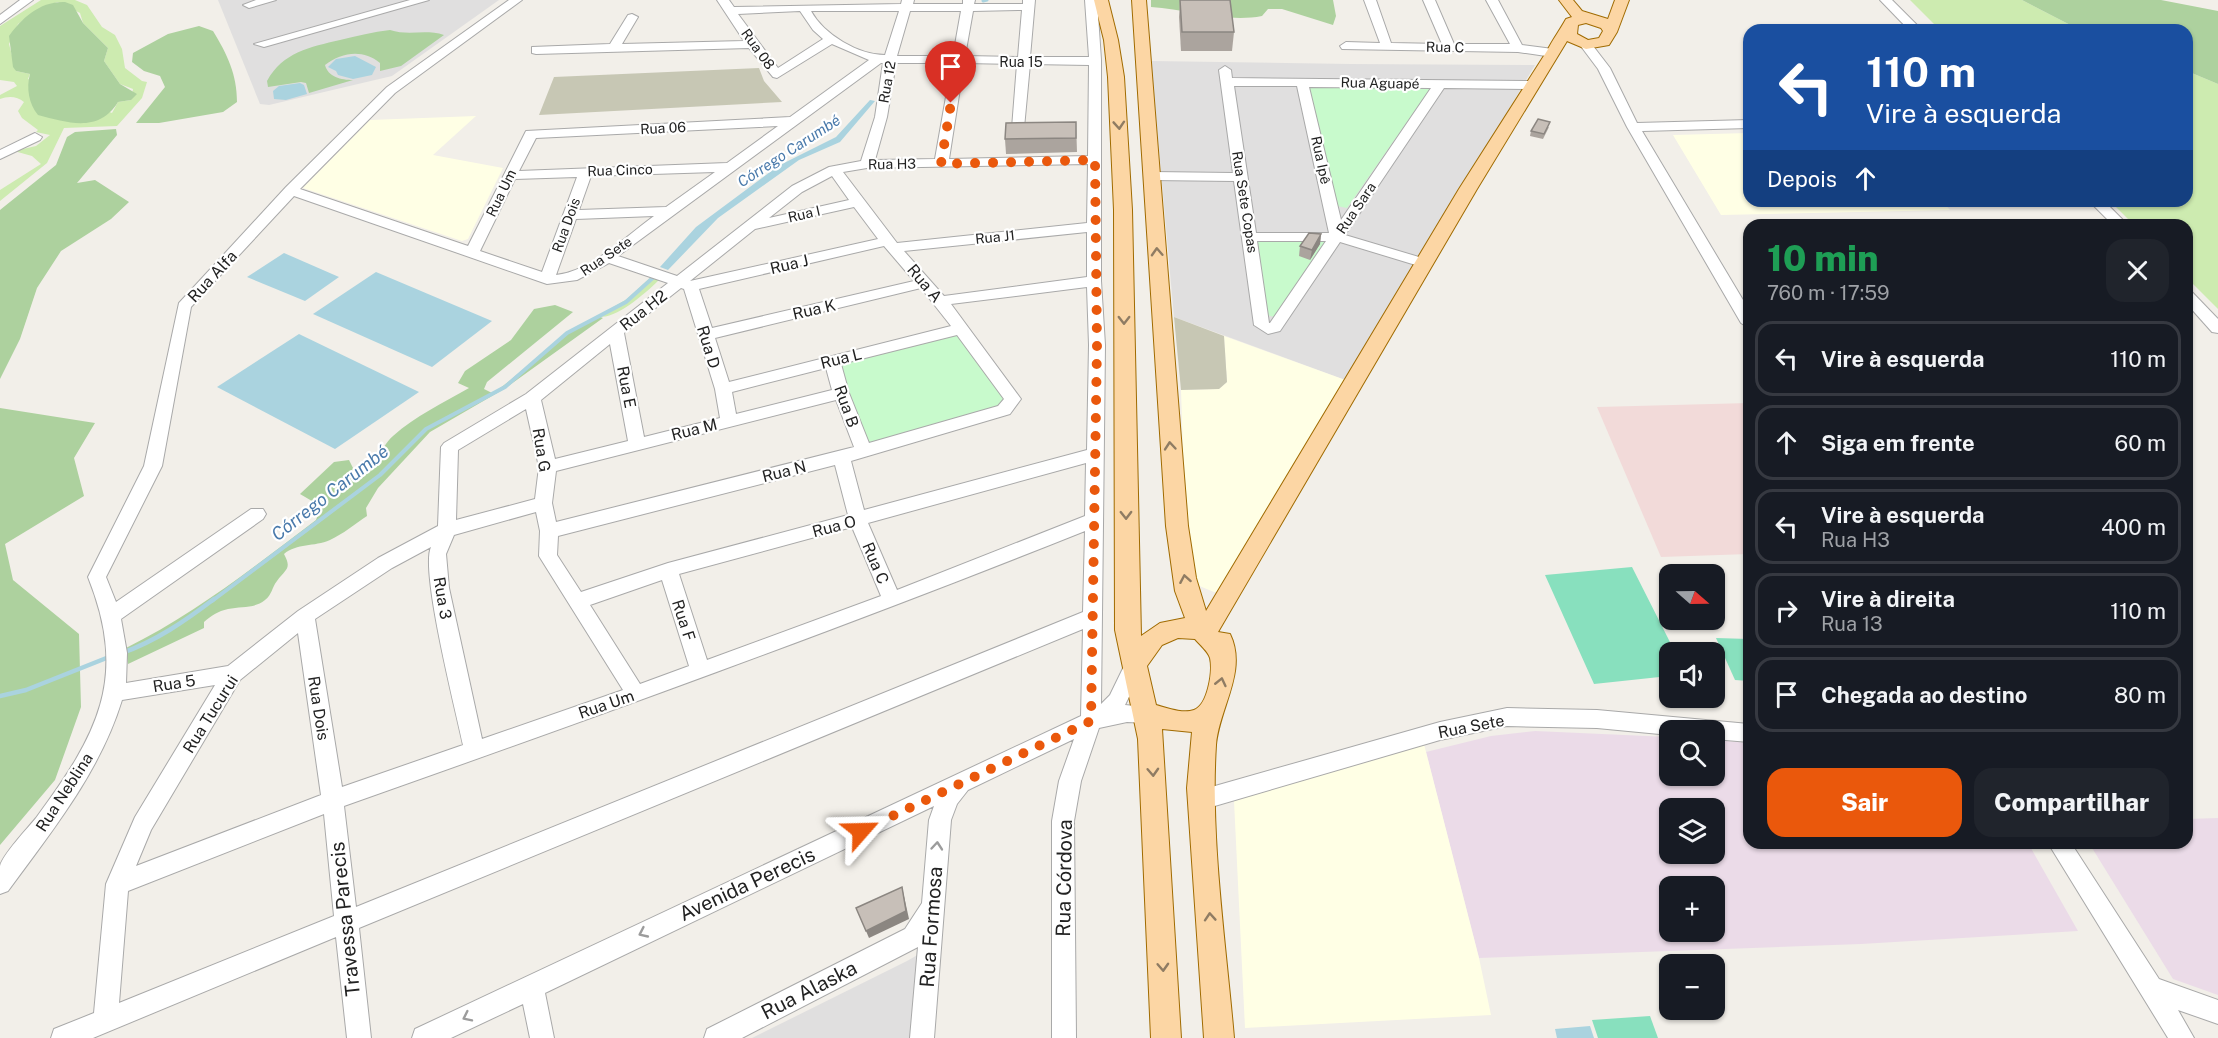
<!DOCTYPE html>
<html lang="pt">
<head>
<meta charset="utf-8">
<style>
	body { margin:0; font-family:"Public Sans",sans-serif; background:#20242c; color:#f1f3f6; height:100vh; display:flex; flex-direction:column; font-size:22px; white-space:nowrap }
	* { box-sizing:border-box; margin:0 }
	p { font-size:20px; color:#9ea1a6 }
	.icon { flex:none; width:33px; height:33px; fill:none; stroke:currentColor; stroke-width:2; stroke-linecap:round; stroke-linejoin:round }
	.map { position:relative; flex:1; overflow:hidden }
	.drawer { position:absolute; left:1743px; top:219px; width:450px; height:630px; display:flex; flex-direction:column; background:#171b24; border-radius:18px; box-shadow:0 2px 4px #0004 }
	.drawer>* { flex:none }
	.hud { position:absolute; left:1743px; top:24px; width:450px; height:183px; border-radius:18px; box-shadow:0 2px 4px #0004; background:#1a4fa0; color:#fff; overflow:hidden }
	.needle { width:39px; rotate:110deg }
	.fabs { position:absolute; left:1659px; top:564px; display:grid; gap:12px }
	.fabs a { display:grid; place-items:center; width:66px; height:66px; border-radius:12px; background:#171b24; box-shadow:0 2px 4px #0004; font-size:30px }
	.pin { position:absolute; display:grid; place-items:center; width:51px; height:51px; color:#fff; margin:-62px -26px; border-radius:50% 50% 50% 0; rotate:-45deg; box-shadow:0 0 6px #0007 }
	.pin .icon { rotate:45deg }
	.me { position:absolute; width:66px; margin:-33px; rotate:65deg; stroke-linejoin:round; filter:drop-shadow(0 0 4px #0008) }
	.turn { display:flex; align-items:center; gap:21px; height:126px; padding:0 24px; font-size:27px }
	.turn .icon { width:78px; height:78px; stroke-width:2.5 }
	.turn b { display:block; font-size:42px; line-height:51px }
	.then { display:flex; align-items:center; height:57px; padding:0 24px; background:#0003; gap:12px; font-size:22px }
	.round { display:grid; place-items:center; flex:none; width:63px; height:63px; border-radius:18px; background:#20242c }
	.overview { display:flex; align-items:center; justify-content:space-between; height:102px; padding:0 24px }
	h1 { font-size:36px; font-weight:800; line-height:45px; color:#1e9e55 }
	.primary-button { display:flex; gap:12px; margin-top:auto; padding:12px 24px }
	.primary-button a { flex:1; height:69px; border-radius:18px; background:#ea580c; color:#fff; font-size:24px; font-weight:800; line-height:69px; text-align:center }
	.primary-button a+a { background:#20242c; color:#f1f3f6 }
	ul { padding:0; list-style:none }
	li { display:flex; align-items:center; gap:18px; height:75px; margin:0 12px 9px; padding:0 12px; border:3px solid #363941; border-radius:18px }
	li div { flex:1 }
	li b { display:block; font-size:22px }
	li em { font-style:normal }
	.map>svg:first-child { display:block }
</style>
</head>
<body>
<div class="map">
<svg width="2218" height="1038" viewBox="0 0 2218 1038">
	<rect width="100%" height="100%" fill="#f2efe9"/>
	<g fill="#e0dfdf">
		<polygon points="218,0 499,0 392,76 269,105 260,104"/>
		<polygon points="1151,61 1351,64 1535,65 1348,381 1174,317"/>
		<polygon points="921,953 911,1038 752,1038 907,961"/>
	</g>
	<polygon fill="#f2dad9" points="1749,403 1749,554 1661,557 1597,407"/>
	<g fill="#ebdbe8" fill-rule="evenodd">
		<path d="M1535,731l134,6 1,39h44l1,-36 34,3v100h279l50,88 -217,13 -382,14 -53,-206 65,-16zM1670,808h44v46h-44zM1670,886h44v46h-44z"/>
		<polygon points="2218,818 2218,995 2173,979 2089,843 2187,843 2187,819"/>
	</g>
	<g fill="#ffffe5">
		<polygon points="476,116 433,155 503,168 468,239 462,241 303,188 370,120"/>
		<polygon points="1749,133 1749,201 1942,201 1950,210 1721,215 1673,135"/>
		<polygon points="1224,336 1348,381 1221,592 1214,592 1197,585 1193,578 1183,451 1181,390 1219,389 1227,382"/>
		<polygon points="1424,744 1479,958 1491,1015 1245,1028 1234,801"/>
	</g>
	<g fill="#c7c7b4">
		<polygon points="759,68 764,81 782,102 539,115 554,77"/>
		<polygon points="1174,317 1224,336 1227,382 1219,389 1181,390"/>
	</g>
	<g fill="#cdebb0" fill-rule="evenodd">
		<path d="M41,0h34l12,5 15,22 13,8 7,14 3,19 17,13 5,1 -5,16 -25,28 -53,2 -17,35 -47,38v-11l41,-26 -9,-8 -18,-5 22,-5 14,-11 -14,-3 2,-2 -16,-12 -4,-7 6,-9c-7,-6 -16,-6 -24,-3v-4l17,-9 -3,-4 -14,-2v-54zM58,2l22,11 3,10 25,25 -4,13 16,23 13,5 -2,11 -13,2 -6,11 -84,-34 2,-5 -14,-3 -7,-27 9,-20 22,-16z"/>
		<polygon points="1910,0 2022,0 2080,30 1940,30"/>
		<polygon points="2187,71 2218,84 2218,309 2187,278 2187,225 2134,225 2110,201 2187,201"/>
		<path d="M652,276l8,3c-11,11 -46,43 -62,37l29,-17z"/>
	</g>
	<g fill="#add19e">
		<path d="M1151,0h182l3,16 -3,9 -51,-16h-14l-6,7c-36,7 -75,-7 -111,-9z"/>
		<polygon points="2022,0 2161,0 2218,11 2218,84 2187,71 2187,30 2080,30"/>
		<path d="M65,2l8,3 10,18 25,25 -4,13 16,23 17,10 -6,6 -13,2c-19,31 -49,21 -80,13 -9,-11 -12,-27 -8,-41l-14,-3 -3,-4 -4,-31c13,-18 31,-35 56,-34z"/>
		<path d="M199,26l14,5c14,23 24,43 24,71l-14,10 -64,11h-23l29,-36 -5,-11 -16,-5 -12,-9 1,-9 35,-19z"/>
		<path d="M390,30c18,6 36,-1 54,5l-43,31 -21,5v-8c-17,-14 -38,-11 -55,2 3,12 16,15 28,15l-44,13 -3,-10 -5,-1 -33,5 -1,-6c16,-29 43,-34 73,-41 17,-4 33,-8 50,-10z"/>
		<polygon points="116,129 117,135 77,183 95,180 129,202 111,219 61,251 37,288 20,339 0,379 0,210 56,165 67,137 75,132"/>
		<path d="M555,305l18,7 -86,70 -3,7 8,4 4,-2c38,-27 58,-54 102,-75l5,2 -99,71 -74,43 -52,56 -12,20 1,8c-12,8 -24,18 -37,24 -16,7 -33,3 -46,14 8,15 2,15 -7,27 -5,6 -5,14 -12,19 -11,9 -24,6 -37,9 -10,2 -17,7 -24,13v6l-76,36 -2,-16c69,-34 129,-82 190,-128l4,-11 -3,-5 -17,-10 34,-32 15,-2 4,8c27,2 24,-18 40,-32 22,-20 50,-33 76,-48l-11,-5 7,-12 46,-31 23,-31z"/>
		<polygon points="0,408 95,423 74,458 84,496 5,544 13,580 79,634 81,707 55,780 0,845"/>
	</g>
	<g fill="#c8facc">
		<polygon points="1308,84 1426,86 1430,89 1347,208 1337,206"/>
		<polygon points="1254,240 1324,240 1326,242 1274,317 1267,315"/>
		<polygon points="958,332 1005,400 999,406 865,446 836,362"/>
	</g>
	<g fill="#88e0be">
		<polygon points="1632,567 1675,652 1670,652 1669,676 1594,684 1545,575"/>
		<polygon points="1716,638 1749,639 1749,681 1735,680"/>
		<polygon points="1650,1016 1658,1038 1598,1038 1592,1020"/>
	</g>
	<g fill="#aad3df">
		<polygon points="355,56 376,67 372,75 353,79 338,75 336,71 328,67 336,59"/>
		<polygon points="300,83 304,85 307,94 286,100 274,99 273,91 279,86"/>
		<polygon points="870,100 875,101 840,142 799,160 718,218 668,270 660,267 696,227 778,166 836,137"/>
		<polygon points="284,253 339,277 305,301 247,277"/>
		<polygon points="376,272 492,321 432,367 313,314"/>
		<polygon points="299,334 419,392 335,449 217,387"/>
		<polygon points="1590,1026 1594,1038 1557,1038 1555,1029"/>
	</g>
	<g fill="none" stroke-linecap="round" stroke-linejoin="round">
		<polyline stroke="#aad3df" stroke-width="3" points="983,1 987,0"/>
		<polyline stroke="#aad3df" stroke-width="4" points="212,601 380,475 426,429 505,387 567,333 626,302 656,275"/>
		<g stroke="#aad3df" stroke-width="4.5">
			<path d="M122,653c34,-12 63,-32 92,-54"/>
			<polyline points="0,696 26,690 109,657"/>
		</g>
		<defs>
			<g id="minor">
				<polygon points="20,0 33,0 0,24 0,15"/>
				<polygon points="256,0 276,0 249,8 243,5"/>
				<polygon points="410,0 429,0 264,47 254,44"/>
				<path d="M509,0h13l-127,93 -95,96 168,57 58,-115 264,-14 79,-57 -37,-16 -55,34 -4,-1 -24,-29 -213,6 -4,-1v-6l78,-3 18,-29 4,-1 6,3 -16,27 122,-3 -27,-41h12l5,7 167,-3 1,-4h12l-1,4h50v-4h12l-1,4h49v-4h12l-5,57h59l-4,-57h12l4,60v221l4,64 -4,359 9,-9 17,-35 7,-2 7,2 3,6 -19,39 29,3 3,6 -3,6 -7,3 -20,-1 -28,6 -18,53 -7,40 2,217h-24v-217l7,-40 15,-42 -106,51 -11,14 -6,16 -17,218h-24l8,-91 -176,91h-38l3,-9 198,-100 17,-26 7,-83 5,-14 -389,187 9,45h-24l-7,-34 -72,34h-39l3,-9 666,-313 2,-87 -724,299 12,110h-24l-11,-101 -243,101h-42l3,-9 40,-16 12,-129 29,-67 80,-132 -93,15c-22,72 -70,131 -114,191l-8,3c0,-9 0,-20 0,-28 3,-12 27,-37 36,-48 61,-83 93,-139 52,-241l56,-111 35,-163 107,-116 101,-100zM1022,10l-4,47 -53,-1 8,-45zM800,11l13,19 10,9 -45,29 -40,-54zM811,11h88l-14,44c-26,0 -61,-20 -74,-44zM910,11h51l-8,45h-56zM881,63h2l-8,54 -14,44 -32,6 -37,19 -115,90 -59,-20zM896,63h56l-17,96 -60,1 12,-43zM964,63l53,1 -5,64 6,4 6,-4 6,-64 59,1 -1,91 -139,3zM778,126l-51,37 -208,8 17,-33zM1088,164l-1,59 -190,20 -54,-71 24,-4zM715,172l-49,35 -87,3 12,-34zM832,176l17,24 -80,18 33,-26zM577,177l-35,95 -62,-21 35,-72zM294,196l253,88 30,-4 32,-17 59,20 -142,111 -82,49 -3,4 -3,79 -60,32 -80,53 -70,55 -102,17 1,-30 -6,-34 142,-100 3,-5 -3,-5h-12l-135,93 -10,-25 56,-111 29,-159zM854,207l24,32 -188,42 65,-52zM654,216c-28,20 -62,55 -98,59l20,-56zM1087,232v45l-143,19 -40,-45zM884,246l30,35 -202,47 -13,-39zM1087,287l2,58 -2,105 -223,60 -13,-49 159,-47 11,-15 -70,-95zM681,288l3,1 31,100 5,29 -76,19 -20,-104zM921,288l30,38 -222,56 -14,-44zM957,335l47,64 -6,7 -129,37 -20,-50 -8,-29zM610,344l18,97 -73,18 -14,-59zM826,368l6,22 -96,24 -4,-22zM836,400l18,47 -298,75 -4,-19 4,-32zM526,409l13,58 -4,32 -79,21 2,-70zM1086,463l-1,53 -188,74 -29,-67zM835,465l13,50 -180,48 -87,29 -24,-37 1,-19zM536,512l4,19 -1,25 84,134 -141,49 -33,-151 -3,-34 8,-19zM852,527l29,69 -174,64 -28,-86zM1085,531l-2,81 -727,295 -12,-101c249,-88 496,-177 741,-275zM431,547c-11,24 25,164 32,198l-121,42 -27,-168 77,-51zM662,580l27,86 -49,18 -50,-79zM298,633l23,162 -185,71 15,-36 89,-150zM324,814l10,102 -215,87 9,-112z"/>
				<polygon points="1364,0 1376,0 1391,43 1442,44 1423,0 1435,0 1454,44 1510,44 1486,0 1498,0 1522,45 1553,49 1559,53 1553,57 1518,52 1342,49 1340,46 1346,42 1380,43"/>
				<polygon points="1880,0 1892,0 1922,30 1909,30"/>
				<polygon points="1582,42 1590,42 1610,68 1637,123 1749,120 1749,128 1642,131 1749,310 1749,328 1741,323 1627,127 1598,69 1580,45"/>
				<path d="M1225,66l6,4 1,8 301,3 6,4 -6,4 -89,-1 -99,147 84,25 2,3 -2,3h-10l-79,-24 -60,89 -12,3 -14,-9 -20,-144 -82,-1 -7,-4 7,-4 81,1 -14,-103zM1234,86h63l32,147h-73zM1309,87l122,1 -90,132zM1257,241h69l-56,82h-1z"/>
				<polygon points="35,133 42,137 40,140 0,159 0,150"/>
				<polygon points="2089,201 2104,201 2128,225 2113,225"/>
				<polygon points="2187,290 2192,292 2218,319 2218,333 2212,332 2187,304"/>
				<polygon points="1507,708 1597,710 1749,724 1749,742 1714,739 1714,730 1670,730 1670,735 1597,728 1507,726 1440,740 1201,810 1193,807 1190,800 1193,793 1201,790 1440,722"/>
				<polygon points="2048,843 2071,843 2159,979 2218,1000 2218,1024 2178,1010 2194,1038 2168,1038"/>
			</g>
			<path id="major" d="M1094,0h14l10,40 6,37 8,133 9,426 19,-13 25,-5 -10,-27 -9,-65 -34,-526h14l42,526 8,52 10,33 253,-422 88,-138c6,-12 13,-21 19,-32l6,-2 -13,-17h14l9,11 26,8 7,-19h14l-12,32 -8,13 -23,4 -19,-8 -90,148 -259,443 12,2c18,37 -11,74 -14,111 -6,93 10,199 18,293h-30l-17,-250 5,-56 -30,-3 19,309h-30l-13,-299 -23,-109 -1,-420 -6,-133 -4,-37zM1586,23l15,5 2,3 -4,7 -11,2 -11,-6 1,-9zM1178,638l17,1c5,6 13,12 15,19 3,13 -2,47 -16,52 -11,4 -27,-2 -38,-5l-9,-39 15,-21z"/>
		</defs>
		<use href="#minor" stroke="#a9a9a9" stroke-width="2"/>
		<use href="#major" stroke="#a06b00" stroke-width="2"/>
		<use href="#minor" fill="#fff" fill-rule="evenodd"/>
		<use href="#major" fill="#fcd6a4" fill-rule="evenodd"/>
	</g>
	<g fill="#aba49e">
		<polygon points="1180,0 1234,32 1232,51 1181,51 1179,17"/>
		<polygon points="1076,122 1077,152 1006,154 1005,139"/>
		<polygon points="1549,127 1543,139 1530,136 1531,131"/>
		<polygon points="1321,234 1320,244 1310,260 1299,256 1300,246"/>
	</g>
	<g fill="#8b8681">
		<polygon points="1321,234 1320,244 1310,260 1312,250"/>
		<polygon points="902,887 909,919 869,938 866,931"/>
	</g>
	<g fill="#c7bfb8" stroke="#8b8681" stroke-width="1.5">
		<polygon points="1180,0 1230,0 1234,32 1182,32"/>
		<polygon points="1538,119 1550,122 1544,134 1531,131"/>
		<polygon points="1076,122 1076,138 1005,139 1006,123"/>
		<polygon points="1309,233 1321,234 1312,250 1300,246"/>
		<polygon points="902,887 906,911 866,931 856,908"/>
	</g>
	<defs><path id="oneway-chevron" d="M-2-3.5L2.5 0L-2 3.5" fill="none" stroke-width="1.6" stroke-linecap="round" stroke-linejoin="round" transform="scale(1.5)"/></defs>
	<g stroke="#8f7c63">
		<use href="#oneway-chevron" transform="translate(1119 125) rotate(86)"/>
		<use href="#oneway-chevron" transform="translate(1157 252) rotate(-93)"/>
		<use href="#oneway-chevron" transform="translate(1124 320) rotate(90)"/>
		<use href="#oneway-chevron" transform="translate(1170 446) rotate(-95)"/>
		<use href="#oneway-chevron" transform="translate(1126 515) rotate(89)"/>
		<use href="#oneway-chevron" transform="translate(1185 579) rotate(-100)"/>
		<use href="#oneway-chevron" transform="translate(1221 682) rotate(-77)"/>
		<use href="#oneway-chevron" transform="translate(1153 772) rotate(87)"/>
		<use href="#oneway-chevron" transform="translate(1210 917) rotate(-94)"/>
		<use href="#oneway-chevron" transform="translate(1163 967) rotate(87)"/>
	</g>
	<g stroke="#9c9c9c">
		<use href="#oneway-chevron" transform="translate(937 846) rotate(-85)"/>
		<use href="#oneway-chevron" transform="translate(643 933) rotate(155)"/>
		<use href="#oneway-chevron" transform="translate(467 1017) rotate(154)"/>
	</g>
	<g fill="none" stroke-linecap="round" stroke-linejoin="round">
		<polyline stroke="#ea580c" stroke-width="10" stroke-dasharray="0 18" points="861,831 1091,721 1097,345 1095,160 941,164 951,103"/>
	</g>
	<g text-anchor="middle" stroke-width="4.5" stroke-linejoin="round" paint-order="stroke">
		<g font-size="14" fill="#222" stroke="#fff">
			<text transform="translate(1445 47) rotate(1)" y="5">Rua C</text>
			<text transform="translate(758 49) rotate(54)" y="5">Rua 08</text>
			<text x="1021" y="67">Rua 15</text>
			<text transform="translate(887 82) rotate(-80)" y="5">Rua 12</text>
			<text transform="translate(1380 83) rotate(1)" y="5">Rua Aguapé</text>
			<text transform="translate(663 128) rotate(-3)" y="5">Rua 06</text>
			<text transform="translate(1321 160) rotate(78)" y="5">Rua Ipê</text>
			<text transform="translate(892 164) rotate(-1)" y="5">Rua H3</text>
			<text transform="translate(620 170) rotate(-2)" y="5">Rua Cinco</text>
			<text transform="translate(501 193) rotate(-64)" y="5">Rua Um</text>
			<text transform="translate(1245 202) rotate(81)" y="5">Rua Sete Copas</text>
			<text transform="translate(1356 208) rotate(-56)" y="5">Rua Sara</text>
			<text transform="translate(804 214) rotate(-13)" y="5">Rua I</text>
			<text transform="translate(566 225) rotate(-70)" y="5">Rua Dois</text>
			<text transform="translate(995 237) rotate(-6)" y="5">Rua J1</text>
			<text transform="translate(606 256) rotate(-34)" y="5">Rua Sete</text>
		</g>
		<g font-size="15" font-style="italic" fill="#4a7aab" stroke="#fff">
			<text transform="translate(789 151) rotate(-33)" y="5">Córrego Carumbé</text>
		</g>
		<g font-size="16" fill="#222" stroke="#fff">
			<text transform="translate(789 264) rotate(-13)" y="6">Rua J</text>
			<text transform="translate(212 276) rotate(-47)" y="6">Rua Alfa</text>
			<text transform="translate(925 283) rotate(50)" y="6">Rua A</text>
			<text transform="translate(814 309) rotate(-13)" y="6">Rua K</text>
			<text transform="translate(643 310) rotate(-38)" y="6">Rua H2</text>
			<text transform="translate(709 347) rotate(73)" y="6">Rua D</text>
			<text transform="translate(841 358) rotate(-14)" y="6">Rua L</text>
			<text transform="translate(627 387) rotate(79)" y="6">Rua E</text>
			<text transform="translate(847 406) rotate(70)" y="6">Rua B</text>
			<text transform="translate(694 429) rotate(-14)" y="6">Rua M</text>
			<text transform="translate(542 450) rotate(81)" y="6">Rua G</text>
			<text transform="translate(784 471) rotate(-14)" y="6">Rua N</text>
			<text transform="translate(834 526) rotate(-15)" y="6">Rua O</text>
			<text transform="translate(876 563) rotate(67)" y="6">Rua C</text>
			<text transform="translate(443 598) rotate(80)" y="6">Rua 3</text>
			<text transform="translate(684 620) rotate(72)" y="6">Rua F</text>
			<text transform="translate(174 683) rotate(-9)" y="6">Rua 5</text>
			<text transform="translate(606 704) rotate(-19)" y="6">Rua Um</text>
			<text transform="translate(319 708) rotate(81)" y="6">Rua Dois</text>
			<text transform="translate(210 714) rotate(-58)" y="6">Rua Tucurui</text>
			<text transform="translate(1471 726) rotate(-11)" y="6">Rua Sete</text>
			<text transform="translate(64 792) rotate(-57)" y="6">Rua Neblina</text>
		</g>
		<g font-size="18" font-style="italic" fill="#4a7aab" stroke="#fff">
			<text transform="translate(330 493) rotate(-38)" y="6">Córrego Carumbé</text>
		</g>
		<g font-size="20" fill="#222" stroke="#fff">
			<text transform="translate(1064 878) rotate(-89)" y="7">Rua Córdova</text>
			<text transform="translate(747 884) rotate(-25)" y="7">Avenida Perecis</text>
			<text transform="translate(345 919) rotate(-96)" y="7">Travessa Parecis</text>
			<text transform="translate(931 927) rotate(-86)" y="7">Rua Formosa</text>
			<text transform="translate(809 990) rotate(-27)" y="7">Rua Alaska</text>
		</g>
	</g>
</svg>
<div class="fabs">
<a><svg class="needle" viewBox="-14 -14 28 28"><path d="M0-13l5 13h-10z" fill="#e53935"/><path d="M0 13l5-13h-10z" fill="#9ea1a6"/></svg></a>
<a><svg class="icon" aria-label="sound" viewBox="0 0 24 24"><path d="M4 9h4l5-4v14l-5-4H4zM17 9q2 3 0 6"/></svg></a>
<a><svg class="icon" aria-label="search" viewBox="0 0 24 24"><circle cx="10" cy="10" r="6"/><path d="M15 15l6 6"/></svg></a>
<a><svg class="icon" aria-label="layers" viewBox="0 0 24 24"><path d="M12 4l9 5-9 5-9-5zM3 14l9 5 9-5"/></svg></a>
<a>+</a>
<a>−</a>
</div>
<div class="pin" style="left:951px;top:103px;background:#d93025"><svg class="icon" aria-label="arrive" viewBox="0 0 24 24"><path d="M6 21V4h12l-3 4 3 4H6"/></svg></div>
<svg class="me" style="left:861px;top:831px" viewBox="-20 -20 40 40"><path d="M0-17L14 15 0 8-14 15z" fill="#ea580c" stroke="#fff" stroke-width="4"/></svg>
<div class="hud">
<div class="turn"><svg class="icon" aria-label="left" viewBox="0 0 24 24"><path d="M17 20v-9H6M10 6l-5 5 5 5"/></svg><div><b>110 m</b>Vire à esquerda</div></div>
<div class="then">Depois<svg class="icon" aria-label="ahead" viewBox="0 0 24 24"><path d="M12 20V5M6 11l6-6 6 6"/></svg></div>
</div>
<section class="drawer">
<div class="overview"><div><h1>10 min</h1><p>760 m · 17:59</p></div><a class="round"><svg class="icon" aria-label="close" viewBox="0 0 24 24"><path d="M6 6l12 12M18 6L6 18"/></svg></a></div>
<ul>
<li><svg class="icon" aria-label="left" viewBox="0 0 24 24"><path d="M17 20v-9H6M10 6l-5 5 5 5"/></svg><div><b>Vire à esquerda</b></div><em>110 m</em></li>
<li><svg class="icon" aria-label="ahead" viewBox="0 0 24 24"><path d="M12 20V5M6 11l6-6 6 6"/></svg><div><b>Siga em frente</b></div><em>60 m</em></li>
<li><svg class="icon" aria-label="left" viewBox="0 0 24 24"><path d="M17 20v-9H6M10 6l-5 5 5 5"/></svg><div><b>Vire à esquerda</b><p>Rua H3</p></div><em>400 m</em></li>
<li><svg class="icon" aria-label="right" viewBox="0 0 24 24"><path d="M7 20v-9h11M14 6l5 5-5 5"/></svg><div><b>Vire à direita</b><p>Rua 13</p></div><em>110 m</em></li>
<li><svg class="icon" aria-label="arrive" viewBox="0 0 24 24"><path d="M6 21V4h12l-3 4 3 4H6"/></svg><div><b>Chegada ao destino</b></div><em>80 m</em></li>
</ul>
<div class="primary-button"><a>Sair</a><a>Compartilhar</a></div>
</section>
</div>
</body>
</html>
